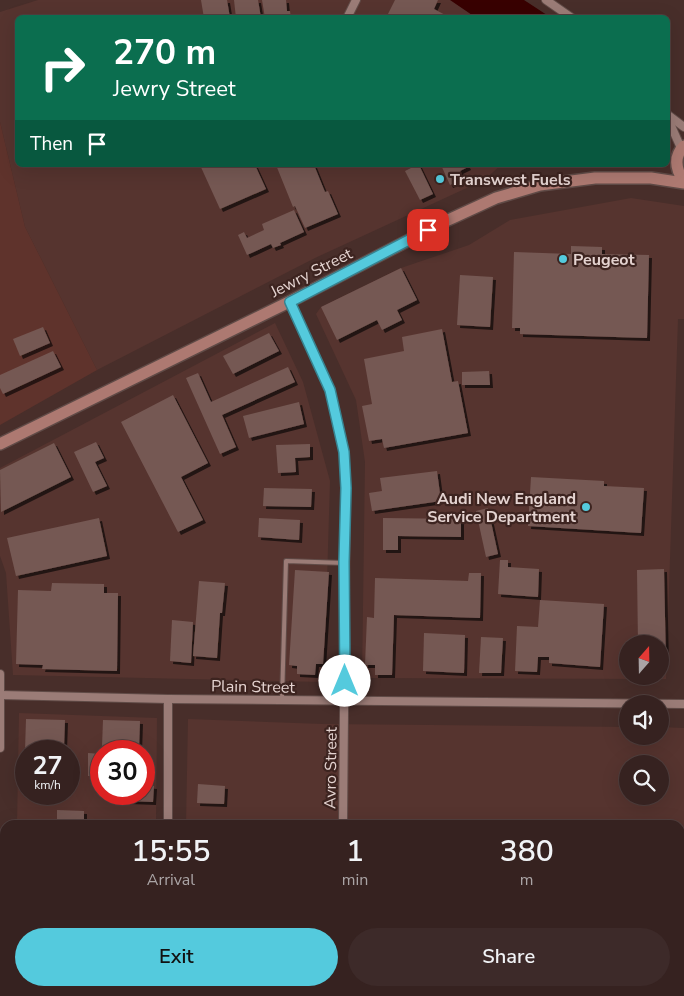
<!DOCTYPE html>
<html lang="en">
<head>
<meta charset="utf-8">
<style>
	body { margin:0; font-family:"Nunito Sans",sans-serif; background:#3d2a29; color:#f1f3f6; height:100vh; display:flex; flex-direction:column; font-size:19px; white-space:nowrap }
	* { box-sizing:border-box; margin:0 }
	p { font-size:16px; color:#aaa4a5 }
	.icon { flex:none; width:28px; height:28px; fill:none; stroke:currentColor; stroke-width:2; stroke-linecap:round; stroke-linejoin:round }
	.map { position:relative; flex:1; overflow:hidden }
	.details { position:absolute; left:0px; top:820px; width:685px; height:176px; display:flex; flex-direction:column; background:#362220; border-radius:15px 15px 0 0; box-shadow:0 5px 20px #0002,0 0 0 1px #503f3e }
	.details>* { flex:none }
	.guide { position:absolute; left:15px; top:15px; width:655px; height:152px; border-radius:8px; box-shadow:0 5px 20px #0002,0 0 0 1px #503f3e; background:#0b6e4f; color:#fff; overflow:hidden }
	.needle { width:32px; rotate:20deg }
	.controls { position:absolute; left:619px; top:635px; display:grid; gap:10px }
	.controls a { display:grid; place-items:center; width:50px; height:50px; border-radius:50%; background:#362220; box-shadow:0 5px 20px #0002,0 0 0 1px #503f3e; font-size:25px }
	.speed { position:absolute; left:15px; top:740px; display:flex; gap:10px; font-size:25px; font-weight:700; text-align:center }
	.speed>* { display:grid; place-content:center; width:65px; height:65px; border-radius:50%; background:#362220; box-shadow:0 5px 20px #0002,0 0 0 1px #503f3e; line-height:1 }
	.speed small { font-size:12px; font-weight:400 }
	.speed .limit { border:8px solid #d22; background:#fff; color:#111 }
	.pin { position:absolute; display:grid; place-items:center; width:42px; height:42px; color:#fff; margin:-21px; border-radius:10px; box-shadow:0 2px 8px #0006 }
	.me { position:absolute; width:55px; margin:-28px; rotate:0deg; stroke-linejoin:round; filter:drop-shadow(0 0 4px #0008) }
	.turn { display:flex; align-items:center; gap:18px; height:105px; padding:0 15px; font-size:22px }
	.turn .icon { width:65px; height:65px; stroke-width:2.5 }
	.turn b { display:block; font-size:35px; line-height:42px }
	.then { display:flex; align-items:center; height:48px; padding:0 15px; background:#0003; gap:10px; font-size:19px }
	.eta { display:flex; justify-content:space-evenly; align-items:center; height:85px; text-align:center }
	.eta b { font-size:30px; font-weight:600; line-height:35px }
	.action { display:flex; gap:10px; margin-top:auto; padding:10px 15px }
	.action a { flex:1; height:58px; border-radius:30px; background:#54cadd; color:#111; font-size:20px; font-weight:600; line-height:58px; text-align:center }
	.action a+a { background:#3d2a29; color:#f1f3f6 }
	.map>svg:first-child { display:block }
</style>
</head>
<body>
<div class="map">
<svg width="684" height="996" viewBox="0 0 684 996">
	<defs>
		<filter id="shadow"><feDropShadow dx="3" dy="3" stdDeviation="0" flood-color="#0009"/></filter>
	</defs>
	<rect width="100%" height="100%" fill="#482e2a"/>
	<g fill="#56342f" fill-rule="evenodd">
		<polygon points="38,0 451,0 475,17 18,18 18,165 501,165 484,180 315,258 97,370 25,227 0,122 0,12"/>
		<path d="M631,198l53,8v113h-6l-12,360 -304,-1 3,-216 -9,-62 -40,-86 5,-7 80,-39 68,-23 41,-25zM628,644h32v32h-32z"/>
		<polygon points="275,323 303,382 330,481 324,682 13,675 6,573 0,556 0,468"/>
		<path d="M19,713l138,5 -1,107h-139zM26,751h43v43h-43zM101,751h43v43h-43z"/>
		<path d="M188,719l135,5 304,3 1,9h32v-9l24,1v268h-500v-5h496v-166h-494zM628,764h32v32h-32z"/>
		<polygon points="14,991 154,991 154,996 13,996"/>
	</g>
	<polygon fill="#5f332c" points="0,122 25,227 97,370 0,425"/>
	<polygon fill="#380000" points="450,0 524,0 550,17 475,17"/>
	<g fill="#755853" filter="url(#shadow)">
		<polygon points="201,0 227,0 230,18 204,18"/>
		<polygon points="234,0 258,0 261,18 236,18"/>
		<polygon points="262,0 286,0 287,11 290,11 291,18 265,18"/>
		<polygon points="395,0 438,0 434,9 451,18 386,18"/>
		<polygon points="200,165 255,165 266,189 220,209"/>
		<polygon points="276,165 314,165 325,192 328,191 338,214 305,228 295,206 293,207"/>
		<polygon points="417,165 419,165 433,194 420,200 405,171"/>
		<polygon points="441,165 467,165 468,167 460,171 464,179 450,185"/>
		<polygon points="294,210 304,232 280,243 281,245 273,248 271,244 247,255 238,235 244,232 247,238 264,230 262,224"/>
		<polygon points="571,246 602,247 602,254 649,255 647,338 520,334 520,328 512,328 514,252 571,254"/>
		<polygon points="401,268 417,300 397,310 402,320 382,330 377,320 337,340 321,307"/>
		<polygon points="460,275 493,277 490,327 457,325"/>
		<polygon points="43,327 50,343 20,356 13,339"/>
		<polygon points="442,329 452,382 458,381 468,433 384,448 382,439 369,441 362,406 372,404 364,359 404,351 402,337"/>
		<polygon points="269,333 279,351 233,374 223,356"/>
		<polygon points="53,351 61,367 3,394 0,388 0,375"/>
		<polygon points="288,367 295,382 222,415 236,447 220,454 186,378 198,373 211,402"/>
		<polygon points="489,371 490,385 462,385 462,372"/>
		<polygon points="173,395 208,463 181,477 203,520 178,532 121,422"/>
		<polygon points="299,402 304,424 249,438 243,416"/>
		<polygon points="96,442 104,458 95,462 107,486 93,492 74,452"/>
		<polygon points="54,443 71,477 1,512 0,470"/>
		<polygon points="310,444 310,457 295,458 296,472 278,473 276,445"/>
		<polygon points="437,471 441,501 372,511 369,493 382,491 380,478"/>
		<polygon points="531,477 604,481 604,486 644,488 641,533 528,526"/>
		<polygon points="264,488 312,489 311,507 263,506"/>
		<polygon points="488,508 498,554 486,557 476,511"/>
		<polygon points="99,518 107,556 16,576 7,538"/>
		<polygon points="259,518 300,520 299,540 258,537"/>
		<polygon points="383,518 461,519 461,537 398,536 398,550 383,550"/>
		<polygon points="500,560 508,560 508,567 539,569 538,597 498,594"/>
		<polygon points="664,569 666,664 660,664 660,644 638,644 637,570"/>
		<polygon points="295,570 329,572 323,664 316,664 315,675 297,674 297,666 289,665"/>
		<polygon points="469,573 481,573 480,618 394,615 392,675 375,675 375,665 365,665 367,617 374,618 375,578 468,581"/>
		<polygon points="199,581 225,583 222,613 220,613 217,658 193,656"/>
		<polygon points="52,583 104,584 104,593 118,593 117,671 42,669 43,665 16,664 18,590 51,591"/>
		<polygon points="540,600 604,604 600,667 549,663 549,657 538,657 537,672 515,671 517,626 538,627"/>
		<polygon points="172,620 193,622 191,663 170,661"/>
		<polygon points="424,633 465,635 464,673 423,671"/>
		<polygon points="481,637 503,638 501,673 479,673"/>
		<polygon points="26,719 65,720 64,747 56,747 56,751 25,751"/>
		<polygon points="103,720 140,721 139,749 102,747"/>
		<polygon points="88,753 101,754 101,776 88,776"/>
		<polygon points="198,784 225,786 224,804 197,803"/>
		<polygon points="144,785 154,786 153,802 127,801 127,794 144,794"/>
		<polygon points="57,810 84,811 84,825 57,825"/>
		<polygon points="105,822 148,823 148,825 105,825"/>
		<rect x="15" y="991" width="33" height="5"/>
		<rect x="85" y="991" width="14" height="5"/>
		<polygon points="124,991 147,991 146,996 124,996"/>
		<rect x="250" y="991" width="72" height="5"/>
	</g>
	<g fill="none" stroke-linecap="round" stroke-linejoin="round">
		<defs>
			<polyline id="service" points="282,700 286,561 344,563"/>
			<g id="minor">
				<polyline points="546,0 572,18"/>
				<polyline points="347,18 356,0"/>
				<polyline points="668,115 684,127"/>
				<polyline points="668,119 681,148"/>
				<polyline points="289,302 330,390 344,452 346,488 343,825"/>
				<polyline points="0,674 0,748"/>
				<polyline points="1,695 168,699 684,704"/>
				<polyline points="168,825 168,699"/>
				<polyline points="167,996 167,991"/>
				<polyline points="341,996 341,991"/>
			</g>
			<g id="secondary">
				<path d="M684,146c-11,11 -8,24 0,36"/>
				<polyline points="0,444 289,302 446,221 496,198 540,185 595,178 651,178 684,183"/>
			</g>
		</defs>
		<use href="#service" stroke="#604b47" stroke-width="6"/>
		<use href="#minor" stroke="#604b47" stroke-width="10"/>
		<use href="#secondary" stroke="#604b47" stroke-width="14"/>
		<use href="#service" stroke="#9b7c77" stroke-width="4"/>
		<use href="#minor" stroke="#9b7c77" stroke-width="8"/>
		<use href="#secondary" stroke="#ad7971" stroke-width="11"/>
	</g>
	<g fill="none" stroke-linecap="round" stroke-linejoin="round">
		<defs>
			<polyline id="route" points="345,681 344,562 346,488 344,452 330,390 290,302 428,230"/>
		</defs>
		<use href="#route" stroke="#378390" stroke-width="12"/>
		<use href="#route" stroke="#54cadd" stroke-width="9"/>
	</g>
	<g fill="#54cadd" stroke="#3d2420" stroke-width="2">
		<circle cx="440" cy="179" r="5"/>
		<circle cx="563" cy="259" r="5"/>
		<circle cx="586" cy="507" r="5"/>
	</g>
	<g text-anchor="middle" stroke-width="4.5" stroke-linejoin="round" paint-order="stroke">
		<g font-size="16" font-weight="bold" fill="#e4d3d0" stroke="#3d2420" text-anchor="start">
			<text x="450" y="185">Transwest Fuels</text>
			<text x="573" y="265">Peugeot</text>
			<text x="576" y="504" text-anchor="end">Audi New England<tspan x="576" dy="18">Service Department</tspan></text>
		</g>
		<g font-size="16" fill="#e4d3d0" stroke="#3d2420">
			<text transform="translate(311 272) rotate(-27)" y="6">Jewry Street</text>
			<text transform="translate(253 686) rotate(1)" y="6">Plain Street</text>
			<text transform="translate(330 768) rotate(-89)" y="6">Avro Street</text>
		</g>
	</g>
</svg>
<div class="controls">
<a><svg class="needle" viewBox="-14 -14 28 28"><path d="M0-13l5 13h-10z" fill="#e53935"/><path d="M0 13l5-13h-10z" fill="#aaa4a5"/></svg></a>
<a><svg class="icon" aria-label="sound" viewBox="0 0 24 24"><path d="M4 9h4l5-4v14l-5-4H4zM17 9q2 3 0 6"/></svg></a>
<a><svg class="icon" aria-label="search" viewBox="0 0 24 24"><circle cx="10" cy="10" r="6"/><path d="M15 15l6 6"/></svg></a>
</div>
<div class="speed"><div>27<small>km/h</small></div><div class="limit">30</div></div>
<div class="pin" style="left:428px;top:230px;background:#d93025"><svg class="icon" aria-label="arrive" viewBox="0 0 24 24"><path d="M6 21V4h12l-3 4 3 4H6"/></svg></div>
<svg class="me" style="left:345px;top:681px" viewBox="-20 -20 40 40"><circle r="19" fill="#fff"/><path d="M0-13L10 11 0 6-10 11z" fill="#54cadd"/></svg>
<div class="guide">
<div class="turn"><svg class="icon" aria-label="right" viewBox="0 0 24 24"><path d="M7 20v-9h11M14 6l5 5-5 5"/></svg><div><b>270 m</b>Jewry Street</div></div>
<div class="then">Then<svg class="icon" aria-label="arrive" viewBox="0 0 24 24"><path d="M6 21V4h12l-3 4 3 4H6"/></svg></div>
</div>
<section class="details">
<div class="eta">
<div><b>15:55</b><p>Arrival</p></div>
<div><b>1</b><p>min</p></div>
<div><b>380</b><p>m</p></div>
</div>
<div class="action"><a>Exit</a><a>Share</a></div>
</section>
</div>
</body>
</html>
